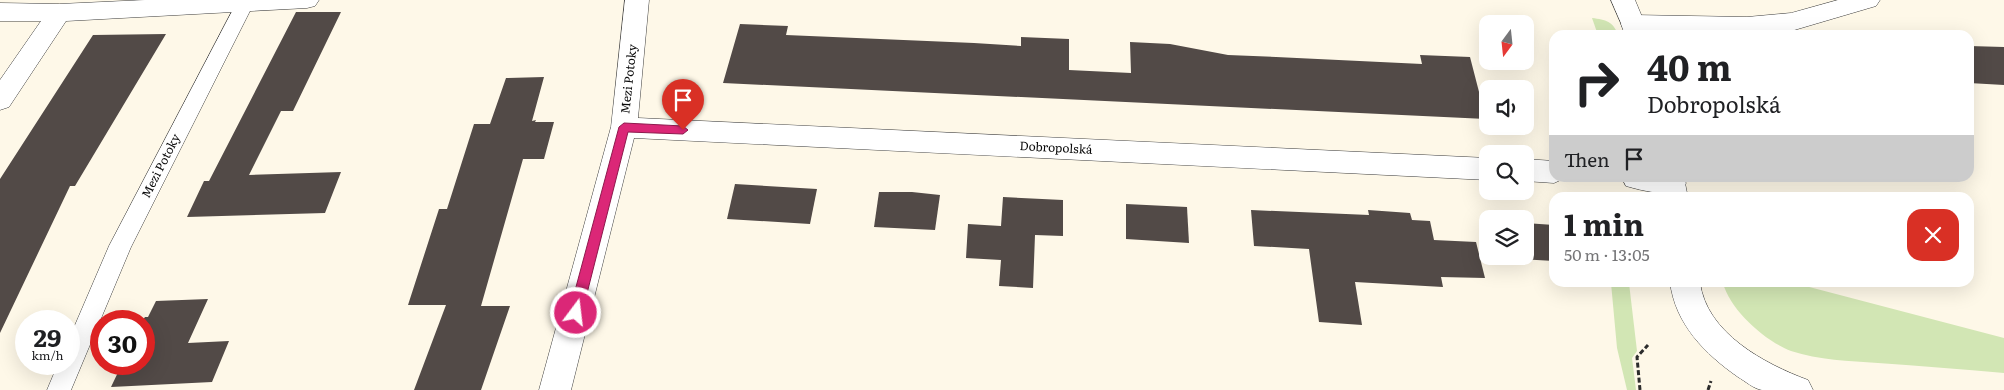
<!DOCTYPE html>
<html lang="en">
<head>
<meta charset="utf-8">
<style>
	body { margin:0; font-family:Literata,serif; background:#f2f2f2; color:#202124; height:100vh; display:flex; flex-direction:column; font-size:19px; white-space:nowrap }
	* { box-sizing:border-box; margin:0 }
	p { font-size:16px; color:#757577 }
	.icon { flex:none; width:28px; height:28px; fill:none; stroke:currentColor; stroke-width:2; stroke-linecap:round; stroke-linejoin:round }
	.map { position:relative; flex:1; overflow:hidden }
	.drawer { position:absolute; left:1549px; top:192px; width:425px; height:95px; display:flex; flex-direction:column; background:#fff; border-radius:15px; box-shadow:0 5px 20px #0002 }
	.drawer>* { flex:none }
	.top-card { position:absolute; left:1549px; top:30px; width:425px; height:152px; border-radius:15px; box-shadow:0 5px 20px #0002; background:#fff; color:#202124; overflow:hidden }
	.needle { width:32px; rotate:195deg }
	.controls { position:absolute; left:1479px; top:15px; display:grid; gap:10px }
	.controls a { display:grid; place-items:center; width:55px; height:55px; border-radius:10px; background:#fff; box-shadow:0 5px 20px #0002; font-size:25px }
	.speed { position:absolute; left:15px; top:310px; display:flex; gap:10px; font-size:25px; font-weight:700; text-align:center }
	.speed>* { display:grid; place-content:center; width:65px; height:65px; border-radius:50%; background:#fff; box-shadow:0 5px 20px #0002; line-height:1 }
	.speed small { font-size:12px; font-weight:400 }
	.speed .limit { border:8px solid #d22; background:#fff; color:#111 }
	.pin { position:absolute; display:grid; place-items:center; width:42px; height:42px; color:#fff; margin:-51px -21px; border-radius:50% 50% 50% 0; rotate:-45deg; box-shadow:0 0 5px #0007 }
	.pin .icon { rotate:45deg }
	.me { position:absolute; width:55px; margin:-28px; rotate:15deg; stroke-linejoin:round; filter:drop-shadow(0 0 4px #0008) }
	.turn { display:flex; align-items:center; gap:18px; height:105px; padding:0 15px; font-size:22px }
	.turn .icon { width:65px; height:65px; stroke-width:2.5 }
	.turn b { display:block; font-size:35px; line-height:42px }
	.then { display:flex; align-items:center; height:48px; padding:0 15px; background:#0003; gap:10px; font-size:19px }
	.round { display:grid; place-items:center; flex:none; width:52px; height:52px; border-radius:15px; background:#f2f2f2 }
	.summary { display:flex; align-items:center; justify-content:space-between; height:85px; padding:0 15px }
	h1 { font-size:30px; font-weight:700; line-height:38px }
	.map>svg:first-child { display:block }
</style>
</head>
<body>
<div class="map">
<svg width="2004" height="390" viewBox="0 0 2004 390">
	<rect width="100%" height="100%" fill="#fef8e8"/>
	<g fill="#d2e6b4">
		<path d="M1592,18c14,2 21,3 26,17h-20z"/>
		<polygon points="1611,283 1629,283 1637,351 1632,358 1636,390 1627,390 1617,348"/>
		<path d="M1723,283h71l210,55v35c-42,-4 -84,-7 -126,-10 -29,-2 -59,-3 -87,-12 -26,-10 -61,-41 -68,-68z"/>
	</g>
	<g fill="#524a47">
		<polygon points="296,12 341,12 293,111 281,111 249,175 341,172 325,213 187,217 204,181 209,181"/>
		<polygon points="740,24 788,26 786,35 974,43 1021,46 1021,37 1069,39 1069,70 1131,73 1130,42 1170,44 1228,55 1276,57 1422,64 1420,55 1470,57 1486,119 723,83"/>
		<polygon points="166,34 75,186 70,186 0,333 0,179 93,35"/>
		<polygon points="1969,46 2004,47 2004,85 1969,83"/>
		<polygon points="544,77 532,121 536,120 535,122 554,122 544,159 523,159 481,306 510,306 481,390 414,390 446,305 408,305 439,209 447,209 474,124 490,124 506,78"/>
		<polygon points="735,184 817,189 810,224 727,219"/>
		<polygon points="879,192 912,192 940,195 935,230 874,227"/>
		<polygon points="1003,197 1063,200 1063,236 1035,235 1033,288 999,286 1001,260 966,258 968,224 1001,226"/>
		<polygon points="1126,204 1187,207 1189,243 1126,239"/>
		<polygon points="1251,210 1369,215 1368,210 1410,213 1412,220 1430,221 1434,240 1476,242 1485,278 1441,277 1443,287 1355,282 1362,325 1319,322 1309,249 1254,246"/>
		<polygon points="1525,223 1554,225 1554,261 1522,259 1521,256 1525,256"/>
		<polygon points="208,299 188,343 229,341 212,382 111,387 122,364 144,364 142,321 145,317 148,317 156,301"/>
	</g>
	<g fill="none" stroke-linecap="round" stroke-linejoin="round">
		<defs>
			<polygon id="service" points="238,0 252,0 254,3 131,247 71,390 47,390 58,364 69,364 69,339 109,246"/>
			<g id="minor">
				<polygon points="145,0 319,0 315,6 307,8 66,21 9,107 0,110 0,80 41,21 0,21 0,3 59,4"/>
				<polygon points="625,0 649,0 638,118 1488,158 1488,180 634,138 571,390 539,390 611,127"/>
				<polygon points="1611,0 1635,0 1645,24 1642,30 1633,33 1624,30"/>
				<polygon points="1525,159 1554,161 1554,178 1565,178 1554,183 1525,181"/>
				<path d="M1622,178h61l3,5 -4,8c-17,5 -39,0 -56,-5z"/>
			</g>
			<g id="tertiary">
				<polygon points="1838,0 1880,0 1876,6 1791,31 1747,35 1649,33 1649,35 1625,35 1621,24 1624,18 1633,15 1747,17 1791,13"/>
				<polygon points="1657,178 1684,178 1688,198 1660,198"/>
				<path d="M1670,282h30c6,51 65,82 108,98l5,10c-16,0 -35,0 -51,0 -8,-1 -17,-9 -24,-13 -33,-23 -63,-53 -68,-95z"/>
			</g>
		</defs>
		<use href="#service" stroke="#3d3d3d" stroke-width="1"/>
		<use href="#minor" stroke="#3d3d3d" stroke-width="1"/>
		<use href="#tertiary" stroke="#3d3d3d" stroke-width="1"/>
		<g stroke="#2c2c2c" stroke-width="3" stroke-dasharray="5 2.5" stroke-linecap="butt">
			<polyline points="1640,390 1637,357 1648,345"/>
			<polyline points="1708,390 1711,381"/>
		</g>
		<use href="#service" fill="#fff" fill-rule="evenodd"/>
		<use href="#minor" fill="#fff" fill-rule="evenodd"/>
		<use href="#tertiary" fill="#fff" fill-rule="evenodd"/>
	</g>
	<polygon fill="#db2777" stroke="#8e194d" points="624,123 683,126 688,130 683,134 628,132 582,313 580,317 576,318 571,317 569,313 619,127"/>
	<g text-anchor="middle" stroke-width="5" stroke-linejoin="round" paint-order="stroke">
		<g font-size="12" fill="#0a0a0a" stroke="#fff">
			<text transform="translate(629 79) rotate(-84)" y="4">Mezi Potoky</text>
			<text transform="translate(1056 148) rotate(3)" y="4">Dobropolská</text>
			<text transform="translate(161 166) rotate(-63)" y="4">Mezi Potoky</text>
		</g>
	</g>
</svg>
<div class="controls">
<a><svg class="needle" viewBox="-14 -14 28 28"><path d="M0-13l5 13h-10z" fill="#e53935"/><path d="M0 13l5-13h-10z" fill="#757577"/></svg></a>
<a><svg class="icon" aria-label="sound" viewBox="0 0 24 24"><path d="M4 9h4l5-4v14l-5-4H4zM17 9q2 3 0 6"/></svg></a>
<a><svg class="icon" aria-label="search" viewBox="0 0 24 24"><circle cx="10" cy="10" r="6"/><path d="M15 15l6 6"/></svg></a>
<a><svg class="icon" aria-label="layers" viewBox="0 0 24 24"><path d="M12 4l9 5-9 5-9-5zM3 14l9 5 9-5"/></svg></a>
</div>
<div class="speed"><div>29<small>km/h</small></div><div class="limit">30</div></div>
<div class="pin" style="left:683px;top:130px;background:#d93025"><svg class="icon" aria-label="arrive" viewBox="0 0 24 24"><path d="M6 21V4h12l-3 4 3 4H6"/></svg></div>
<svg class="me" style="left:576px;top:313px" viewBox="-20 -20 40 40"><circle r="17" fill="#db2777" stroke="#fff" stroke-width="3"/><path d="M0-11L8 9 0 5-8 9z" fill="#fff"/></svg>
<div class="top-card">
<div class="turn"><svg class="icon" aria-label="right" viewBox="0 0 24 24"><path d="M7 20v-9h11M14 6l5 5-5 5"/></svg><div><b>40 m</b>Dobropolská</div></div>
<div class="then">Then<svg class="icon" aria-label="arrive" viewBox="0 0 24 24"><path d="M6 21V4h12l-3 4 3 4H6"/></svg></div>
</div>
<section class="drawer">
<div class="summary"><div><h1>1 min</h1><p>50 m · 13:05</p></div><a class="round" style="background:#d93025;color:#fff"><svg class="icon" aria-label="close" viewBox="0 0 24 24"><path d="M6 6l12 12M18 6L6 18"/></svg></a></div>
</section>
</div>
</body>
</html>
